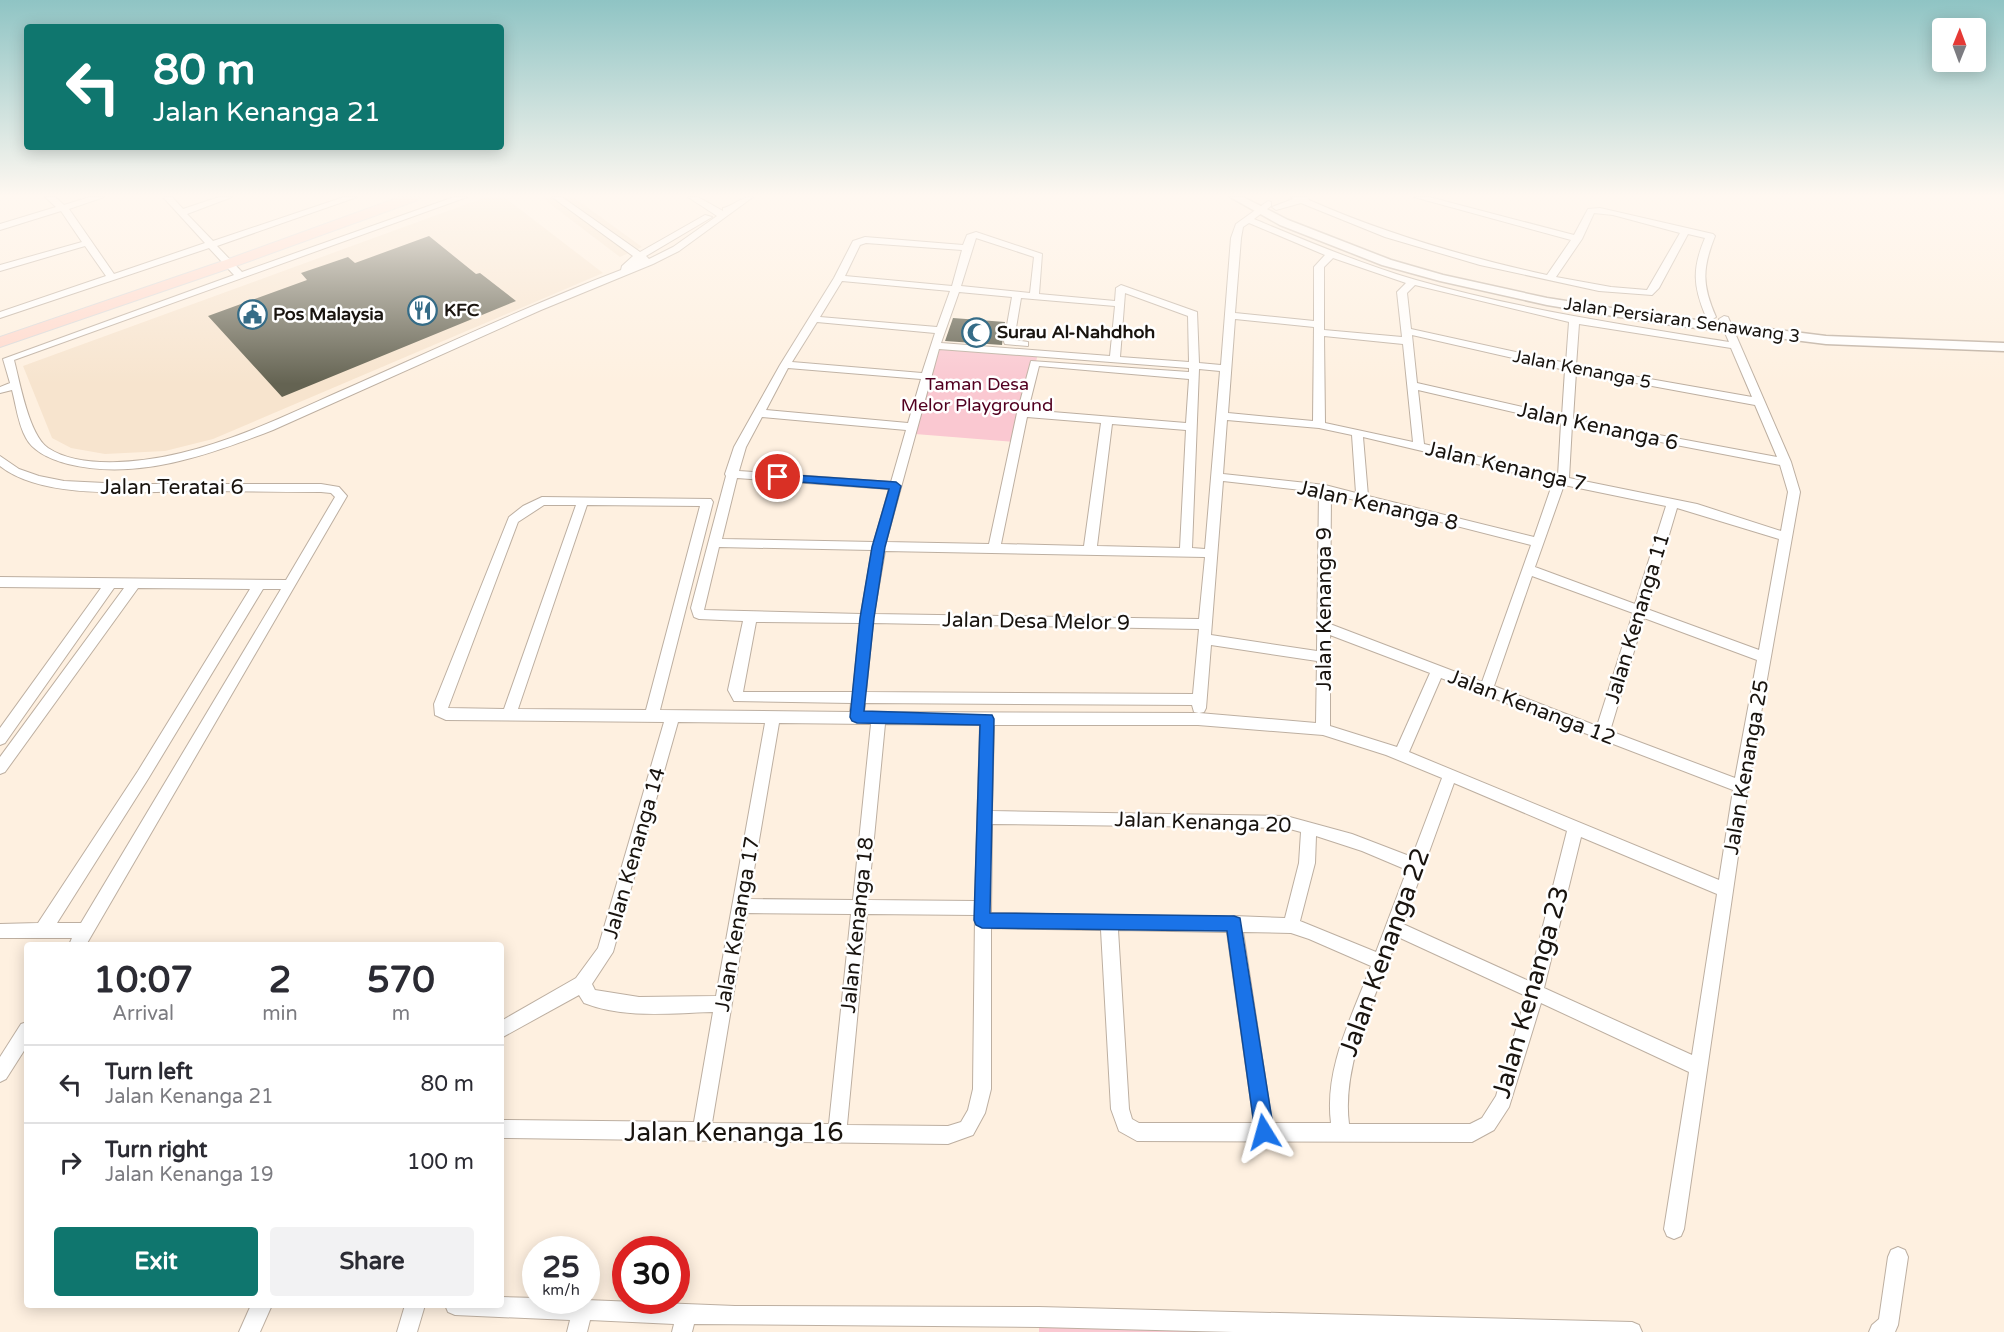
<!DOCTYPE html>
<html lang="en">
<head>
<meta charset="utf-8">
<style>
	body { margin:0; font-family:"Varela Round",sans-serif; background:#f2f2f3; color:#2b2b33; height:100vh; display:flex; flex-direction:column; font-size:22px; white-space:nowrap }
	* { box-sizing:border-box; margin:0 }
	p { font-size:20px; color:#7c7c81 }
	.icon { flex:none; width:33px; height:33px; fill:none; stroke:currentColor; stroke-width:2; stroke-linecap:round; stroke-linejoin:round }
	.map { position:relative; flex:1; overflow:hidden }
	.drawer { position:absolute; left:24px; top:942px; width:480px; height:366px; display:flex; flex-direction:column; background:#fff; border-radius:6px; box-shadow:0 3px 15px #0003 }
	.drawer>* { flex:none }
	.hud { position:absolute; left:24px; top:24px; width:480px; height:126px; border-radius:6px; box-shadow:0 3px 15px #0003; background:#0f766e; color:#fff; overflow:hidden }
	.needle { width:39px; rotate:1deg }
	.fabs { position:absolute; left:1932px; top:18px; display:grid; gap:12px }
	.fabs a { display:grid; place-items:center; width:54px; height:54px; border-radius:6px; background:#fff; box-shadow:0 3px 15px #0003; font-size:30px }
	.speed { position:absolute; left:522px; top:1236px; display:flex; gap:12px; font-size:30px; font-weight:700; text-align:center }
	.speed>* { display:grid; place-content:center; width:78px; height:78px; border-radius:50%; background:#fff; box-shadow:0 3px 15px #0003; line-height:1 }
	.speed small { font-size:15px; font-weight:400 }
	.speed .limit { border:9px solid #d22; background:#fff; color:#111 }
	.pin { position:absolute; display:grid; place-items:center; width:51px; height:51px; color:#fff; margin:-26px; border:3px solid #fff; border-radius:50%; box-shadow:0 2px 6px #0007 }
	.me { position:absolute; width:66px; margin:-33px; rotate:352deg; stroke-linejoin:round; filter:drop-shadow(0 0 4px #0008) }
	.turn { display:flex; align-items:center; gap:21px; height:126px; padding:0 30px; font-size:27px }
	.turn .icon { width:78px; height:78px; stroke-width:2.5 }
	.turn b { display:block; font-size:42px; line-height:51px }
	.eta { display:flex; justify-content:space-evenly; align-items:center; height:102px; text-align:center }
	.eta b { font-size:36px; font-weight:700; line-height:42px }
	.action { display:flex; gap:12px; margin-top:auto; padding:12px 30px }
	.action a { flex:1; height:69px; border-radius:6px; background:#0f766e; color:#fff; font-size:24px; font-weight:700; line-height:69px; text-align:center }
	.action a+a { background:#f2f2f3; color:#2b2b33 }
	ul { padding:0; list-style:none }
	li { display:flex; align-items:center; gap:18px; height:78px; padding:0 30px; border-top:2px solid #e1e1e2 }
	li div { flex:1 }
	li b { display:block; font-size:22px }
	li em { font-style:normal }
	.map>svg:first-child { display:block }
</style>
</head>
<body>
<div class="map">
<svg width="2004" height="1332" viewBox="0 0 2004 1332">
	<rect width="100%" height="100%" fill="#fef0e0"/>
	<g fill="#f7e4ce">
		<polygon points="486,197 504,197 603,273 213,439 165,451 105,454 71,448 52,438 23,366"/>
		<polygon points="541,197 573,197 642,247 620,257"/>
	</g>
	<g fill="#fac8d1">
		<polygon points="937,347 1038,354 1015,442 915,434"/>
		<polygon points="1039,1318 1229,1322 1230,1332 1039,1332"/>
	</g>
	<g fill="#646352">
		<polygon points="429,236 476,274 480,273 516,301 282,397 208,316 307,280 301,273 348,257 355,263"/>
		<polygon points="953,318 1005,322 1002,345 945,341"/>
	</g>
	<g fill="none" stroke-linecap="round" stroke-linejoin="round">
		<defs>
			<g id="minor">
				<path d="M45,197h10l9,8 26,-8h14l-35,12 45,65 91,-31 -42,-46h9l11,12 36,-12h13l-45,17 26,27 131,-44h13l-140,49 25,26 212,-75h13l-453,163c6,23 15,75 34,88 33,22 96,14 133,5 59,-14 114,-42 169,-66 90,-40 180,-82 271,-117l1,-4 11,-10 -81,-59h10l78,55 65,-37 7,2 -66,39 3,3 24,-12 44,-31 -29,-19h10l25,14v-3c13,-3 16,-11 30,-11l-74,54 -26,13 -112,46 -268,120c-64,25 -136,51 -205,34 -15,-4 -34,-11 -42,-26 -8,-14 -10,-33 -14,-48l-12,3v-6l10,-4 -7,-24 231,-84 -25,-27 -209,70v-6l106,-36 -21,-30 -85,25v-6l82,-23 -21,-31 -61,19v-6l56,-17z"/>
				<path d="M1291,197h17l1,3c77,34 156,57 238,75l24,-35 -157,-43h15l145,38 14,-26 12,-1 113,26 2,2c-13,33 -13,49 1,81l-5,3 -5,-3c-13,-31 -14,-48 -1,-79l-17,-4 -29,54 -7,7 -53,-4 -119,-26 -95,-28 -84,-34 -25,7 -4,-3 21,-8zM1594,213l19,2 67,18 -33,57 -36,-3 -55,-10 26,-38z"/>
				<path d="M1268,201l3,1v4l-17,13c53,22 107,45 162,61 102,29 208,45 313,62l-10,-23 5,-3 4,1 63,145 9,30 -52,295 -64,442 -3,7 -7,3 -7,-3 -3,-7 25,-157 -148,-69 -32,104 -15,23 -22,12 -335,-1 -18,-10 -8,-22 -10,-179 -110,-2v161l-6,24 -12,22 -25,9 -447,-6v-18l193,2 19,-110c-43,1 -88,7 -129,-9l-5,-8 -78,43v-17l75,-43 22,-30 66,-226 -218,-2 -11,-5 -1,-11 75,-187 14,-11 19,-9 169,2 2,3 -53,208 190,2 1,-9 -117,-2 -6,-11 15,-69 -44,-2 -5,-2 -3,-9 35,-132 -1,-2 9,-27 46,-82 54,-87 19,-37 12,-4 98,8 4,-10 9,-3 66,22 -3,40 76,7 1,-13 5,-3 76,27 2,51 22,2 10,-127 5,-14zM1249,223l76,32 -11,12v54l-79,-8 6,-75 2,-11zM976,238l58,19 -4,36 -69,-7zM866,243l96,7 -10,36 -107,-10 15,-31zM1333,258l73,25 -9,9 5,45 -78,-7v-63zM842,281l108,10 -13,36 -117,-10zM1415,285l154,37 -3,41 -155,-34 -4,-36zM959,292l53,5 -8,45 1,2 23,2v-4l-14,-2 7,-42 94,8 -5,50 -169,-13zM1125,293l63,23 1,46 -69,-5zM1235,319l79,8 -1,94 -85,-8zM817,322l118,11 -13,40 -130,-11zM1579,324l152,24 21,49 -176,-31zM1412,335l153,35 -3,46 -145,-33zM1324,336l79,8 10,98 -88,-19zM939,349l250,19v4l-158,-11 -14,52 -28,131 -103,-2zM1039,366l150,13 -3,44 -158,-13zM788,368l133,11 -13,44 -142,-13zM1199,369l21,2 -15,178 -13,-1zM1576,372l179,33 22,52 -204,-38zM1418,390l143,33 -3,53 -134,-32zM762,417l144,13 -15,52 -152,-11 7,-24zM1027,417l74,6 -17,123 -83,-2zM1227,420l92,8 33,7 4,58 -31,-8 -102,-11zM1112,424l74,6 -6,118 -83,-2zM1572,425l208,40 8,27 -7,39 -84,-27 -128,-26zM1363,437l190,45 -19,55 -166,-41zM737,478l152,11 -15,53 -152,-3zM1223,481l96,11 -2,159 -106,-16zM1564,485l102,21 -31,98 -100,-37zM1331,494l200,51 -49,137 -152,-58zM544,505h32l-72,204 -56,-1 70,-186zM587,505l113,1 -54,204 -128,-1zM1677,508l102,31 -20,111 -112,-41zM719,547l153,3 -11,64 -157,-4zM885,551l320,6 -6,62 -325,-5zM1532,576l101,37 -36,113 -103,-40zM1644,618l113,42 -22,118 -125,-47zM756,622l104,1 -7,69h-110zM873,623l326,6 -6,65 -327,-2zM1330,635l100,38 -33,74 -67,-21zM1211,645l106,16 -1,62 -117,-10 5,-1 2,-4zM1441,678l292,112 -14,90 -310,-128zM865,703l327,2 2,7 5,1 -335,-1zM678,722l87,1 -49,273 -77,1 -44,-7 -3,-6 21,-32zM779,723l92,1 -18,176 -104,-1zM885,724l95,1 -5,176 -107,-1zM994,725h204l125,10 63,20 56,23 -30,79 -60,-23 -66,-18 -294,-5zM1454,783l113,48 -38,150 -126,-57zM992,824l294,4 15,4 -2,31 -14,55 -51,-2 -5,1 -238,-4zM1316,836l46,15 45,19 -31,82 -76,-31 15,-58zM1581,837l136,57 -25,161 -148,-67zM747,913l104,1 -22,210 -117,-1zM867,914l108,1 -2,174 -5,21 -7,12 -13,4 -101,-1zM1118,930l109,2 27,191h-115l-7,-4 -3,-10zM1243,932l48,1 18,6 62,27c-19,51 -47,102 -40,157h-59zM1398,937l128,59 -30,100 -14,22 -12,6h-121c-8,-60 28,-131 49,-187z"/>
				<path d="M0,456l19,13 20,7 25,5 61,3h196l18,3 8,9 -261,449h-17l3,-7h-72v-14l38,-1 100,-152 112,-182 -112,-1 -133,184 -5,2v-17l124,-169h-10l-109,155 -5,2v-17l101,-140 -101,-1v-10l286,3 49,-83 -4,-4 -10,-1c-40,0 -80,-1 -119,-1 -57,0 -157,11 -202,-25zM263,589h18l-200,334h-24l91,-144z"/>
				<polygon points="27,1022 27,1046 6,1079 0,1082 0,1057 21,1024"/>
				<polygon points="1898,1247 1905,1250 1908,1257 1898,1325 1895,1332 1869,1332 1872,1325 1879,1319 1888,1257 1891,1250"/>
				<polygon points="501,1297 536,1298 536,1300 586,1300 735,1306 1039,1307 1632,1322 1639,1325 1642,1332 1233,1332 1039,1327 694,1324 692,1332 672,1332 674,1324 590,1320 587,1332 567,1332 570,1320 455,1315 448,1312 445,1305 501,1305"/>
				<polygon points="251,1305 272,1305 260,1332 239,1332"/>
				<polygon points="405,1305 425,1305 417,1332 397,1332"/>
			</g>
			<polygon id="tertiary" points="1230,197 1243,197 1288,220 1391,260 1443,275 1547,298 1656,315 1826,336 2004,343 2004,351 1826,344 1656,323 1547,305 1440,281 1382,265 1280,225"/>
			<polygon id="primary" points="400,197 420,197 418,200 233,267 0,347 0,337 223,261"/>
		</defs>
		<use href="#minor" stroke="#bdafa1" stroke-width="2"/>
		<use href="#tertiary" stroke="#bdafa1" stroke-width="3"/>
		<use href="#primary" stroke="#dad9d9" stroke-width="2"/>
		<use href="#minor" fill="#fff" fill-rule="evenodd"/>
		<use href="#tertiary" fill="#fff" fill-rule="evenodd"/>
		<use href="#primary" fill="#ffd9cd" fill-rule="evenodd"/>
	</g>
	<linearGradient id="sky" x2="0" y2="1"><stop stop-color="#8fc4c4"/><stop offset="0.51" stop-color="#fff8f1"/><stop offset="1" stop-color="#fff8f1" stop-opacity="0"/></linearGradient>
	<rect width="2004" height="384" fill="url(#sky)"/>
	<polygon fill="#1a73e8" stroke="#114b97" stroke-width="1.5" points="778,474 896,482 901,486 885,547 874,618 864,711 992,715 994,719 990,913 1234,916 1240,918 1274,1132 1271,1139 1264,1141 1258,1139 1255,1132 1227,931 982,928 976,925 974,920 980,725 857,723 852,721 850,717 860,618 872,547 889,489 774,480 774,475"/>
	<defs>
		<symbol id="restaurant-ring" viewBox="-11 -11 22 22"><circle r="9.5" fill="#fff" stroke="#356c87" stroke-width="1.5"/><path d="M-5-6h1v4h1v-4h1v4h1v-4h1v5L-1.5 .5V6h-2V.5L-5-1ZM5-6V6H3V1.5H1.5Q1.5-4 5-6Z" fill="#356c87"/></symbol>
		<symbol id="civic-ring" viewBox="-11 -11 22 22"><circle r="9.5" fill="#fff" stroke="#356c87" stroke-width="1.5"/><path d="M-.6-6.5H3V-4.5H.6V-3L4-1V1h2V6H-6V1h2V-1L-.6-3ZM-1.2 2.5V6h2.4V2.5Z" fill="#356c87"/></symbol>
		<symbol id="mosque-ring" viewBox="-11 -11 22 22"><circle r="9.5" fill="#fff" stroke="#356c87" stroke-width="1.5"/><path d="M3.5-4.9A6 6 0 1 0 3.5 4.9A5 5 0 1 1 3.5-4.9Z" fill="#356c87"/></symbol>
	</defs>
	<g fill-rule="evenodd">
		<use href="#restaurant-ring" x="406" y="294" width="33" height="33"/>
		<use href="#civic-ring" x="236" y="298" width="33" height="33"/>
		<use href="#mosque-ring" x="960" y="316" width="33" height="33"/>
	</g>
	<g text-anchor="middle" stroke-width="5" stroke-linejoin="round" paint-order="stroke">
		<g font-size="18" font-weight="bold" fill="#19140f" stroke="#fff" text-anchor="start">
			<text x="444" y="316">KFC</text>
			<text x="273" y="320">Pos Malaysia</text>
			<text x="997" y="338">Surau Al-Nahdhoh</text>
		</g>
		<g font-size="18" fill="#19140f" stroke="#fff">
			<text transform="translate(1682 320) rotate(8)" y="6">Jalan Persiaran Senawang 3</text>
			<text transform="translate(1582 369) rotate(11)" y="6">Jalan Kenanga 5</text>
		</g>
		<g font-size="18" fill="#520020" stroke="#fff">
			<text x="977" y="390">Taman Desa<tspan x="977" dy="21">Melor Playground</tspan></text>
		</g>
		<g font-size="21" fill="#19140f" stroke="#fff">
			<text transform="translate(1598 426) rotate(12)" y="7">Jalan Kenanga 6</text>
			<text transform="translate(1506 466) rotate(13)" y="7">Jalan Kenanga 7</text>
			<text x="172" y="494">Jalan Teratai 6</text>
			<text transform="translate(1378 505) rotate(13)" y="7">Jalan Kenanga 8</text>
			<text transform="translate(1324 609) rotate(-90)" y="7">Jalan Kenanga 9</text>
			<text transform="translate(1637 618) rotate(-73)" y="7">Jalan Kenanga 11</text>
			<text transform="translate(1036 621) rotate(1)" y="7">Jalan Desa Melor 9</text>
			<text transform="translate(1532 707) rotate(21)" y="7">Jalan Kenanga 12</text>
			<text transform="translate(1746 767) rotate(-80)" y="7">Jalan Kenanga 25</text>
			<text transform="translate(1203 822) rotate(2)" y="7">Jalan Kenanga 20</text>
			<text transform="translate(634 853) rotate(-74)" y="7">Jalan Kenanga 14</text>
			<text transform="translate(737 924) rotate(-80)" y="7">Jalan Kenanga 17</text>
			<text transform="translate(857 925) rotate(-84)" y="7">Jalan Kenanga 18</text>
		</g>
		<g font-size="26" fill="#19140f" stroke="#fff">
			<text transform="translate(1384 952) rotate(-70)" y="9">Jalan Kenanga 22</text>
			<text transform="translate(1530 992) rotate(-74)" y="9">Jalan Kenanga 23</text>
			<text x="734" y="1141">Jalan Kenanga 16</text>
		</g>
	</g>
</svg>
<div class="fabs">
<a><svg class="needle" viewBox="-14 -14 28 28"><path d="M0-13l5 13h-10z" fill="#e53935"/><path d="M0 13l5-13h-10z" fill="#7c7c81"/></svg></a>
</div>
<div class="speed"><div>25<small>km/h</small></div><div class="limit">30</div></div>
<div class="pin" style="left:778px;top:477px;background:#d93025"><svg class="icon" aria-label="arrive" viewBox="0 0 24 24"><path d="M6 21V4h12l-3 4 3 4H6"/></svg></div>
<svg class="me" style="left:1264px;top:1132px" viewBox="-20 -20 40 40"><path d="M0-17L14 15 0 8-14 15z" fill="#1a73e8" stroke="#fff" stroke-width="4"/></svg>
<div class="hud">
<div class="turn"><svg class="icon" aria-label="left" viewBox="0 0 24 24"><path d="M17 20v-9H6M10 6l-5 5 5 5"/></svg><div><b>80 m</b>Jalan Kenanga 21</div></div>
</div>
<section class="drawer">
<div class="eta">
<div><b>10:07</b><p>Arrival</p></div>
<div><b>2</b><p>min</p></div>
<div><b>570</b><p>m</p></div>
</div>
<ul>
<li><svg class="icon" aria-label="left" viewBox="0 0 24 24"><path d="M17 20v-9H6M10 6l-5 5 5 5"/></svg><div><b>Turn left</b><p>Jalan Kenanga 21</p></div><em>80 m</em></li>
<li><svg class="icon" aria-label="right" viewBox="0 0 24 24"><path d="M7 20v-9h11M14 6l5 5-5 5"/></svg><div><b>Turn right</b><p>Jalan Kenanga 19</p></div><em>100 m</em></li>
</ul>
<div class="action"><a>Exit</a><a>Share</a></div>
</section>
</div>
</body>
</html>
